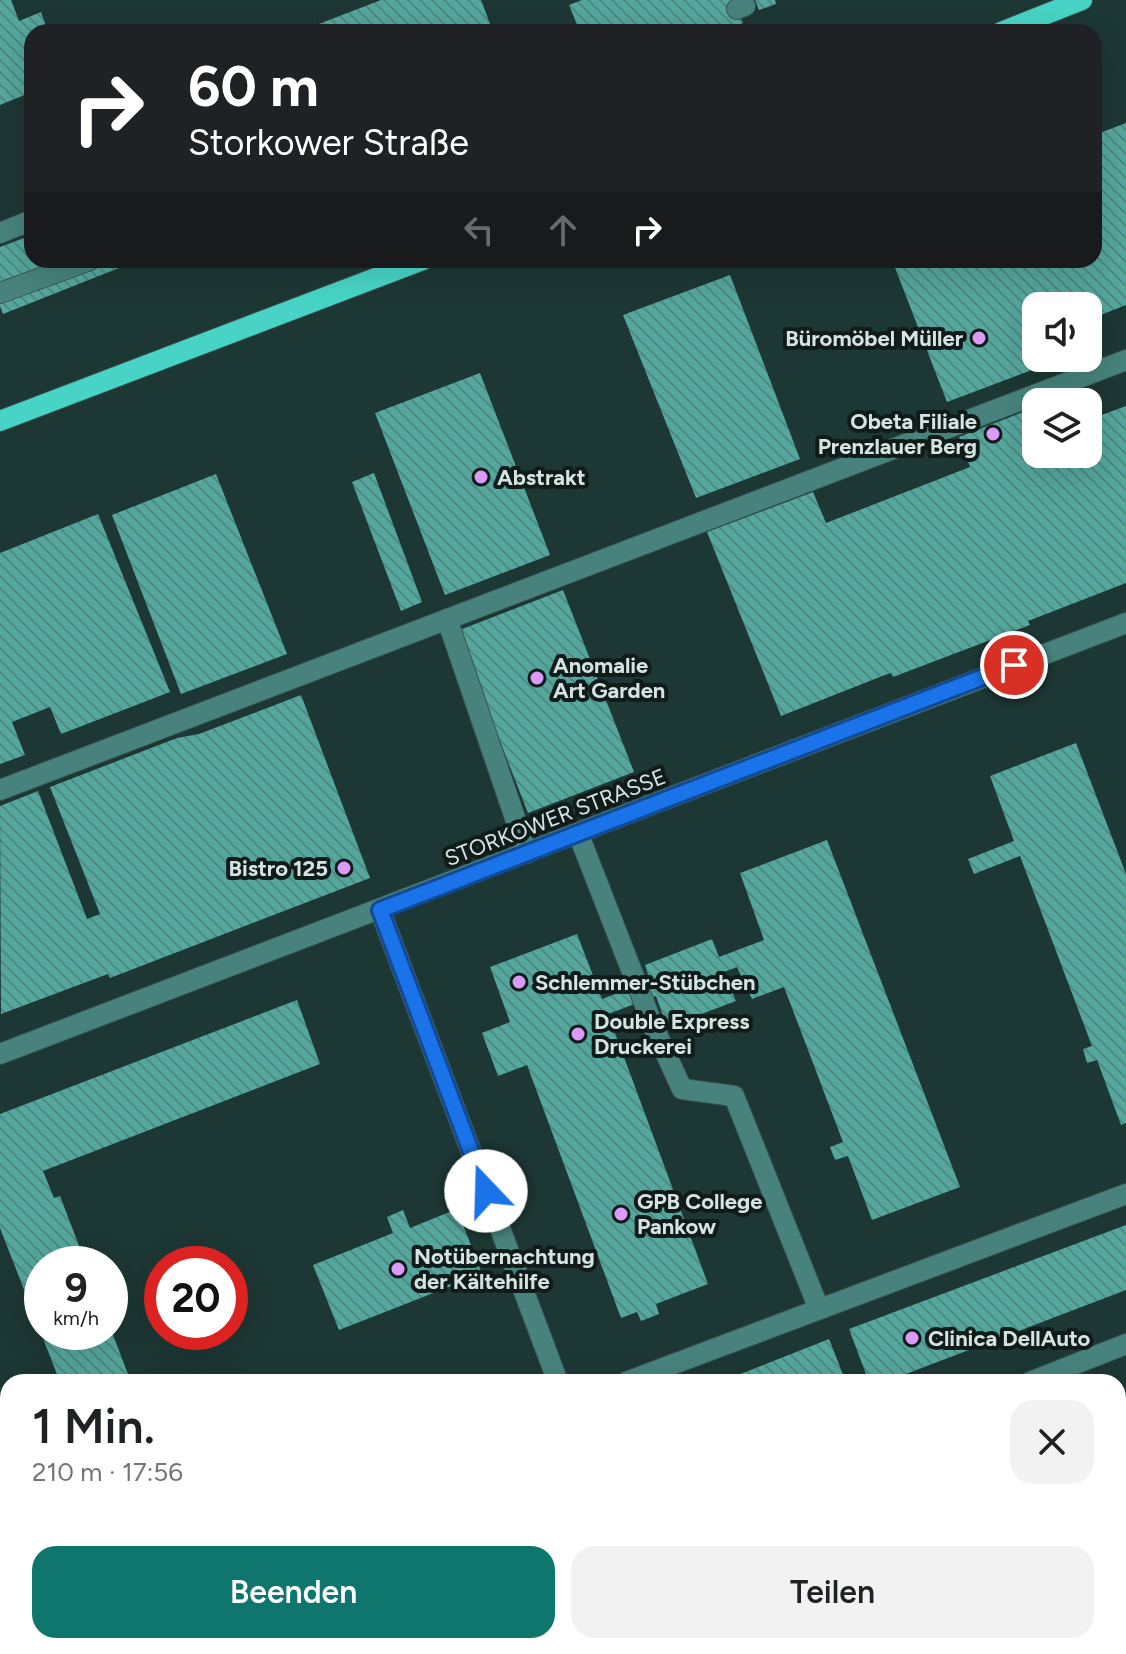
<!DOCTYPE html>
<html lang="de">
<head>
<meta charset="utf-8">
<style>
	body { margin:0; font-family:Figtree,sans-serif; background:#f2f2f2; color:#202124; height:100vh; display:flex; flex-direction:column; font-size:30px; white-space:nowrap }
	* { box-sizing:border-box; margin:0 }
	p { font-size:26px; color:#757577 }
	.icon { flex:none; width:44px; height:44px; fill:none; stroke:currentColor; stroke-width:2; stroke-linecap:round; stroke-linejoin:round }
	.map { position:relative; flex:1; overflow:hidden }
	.sheet { position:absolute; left:0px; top:1374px; width:1126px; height:280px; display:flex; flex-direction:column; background:#fff; border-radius:24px 24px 0 0; box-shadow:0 8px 32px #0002 }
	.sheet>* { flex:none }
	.hud { position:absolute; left:24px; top:24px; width:1078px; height:244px; border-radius:24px; box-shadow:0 8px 32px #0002; background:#202124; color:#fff; overflow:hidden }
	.tools { position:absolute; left:1022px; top:292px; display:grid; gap:16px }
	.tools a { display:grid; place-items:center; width:80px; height:80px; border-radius:16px; background:#fff; box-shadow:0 8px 32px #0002; font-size:40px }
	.speed { position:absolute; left:24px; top:1246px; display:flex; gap:16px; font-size:40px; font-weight:700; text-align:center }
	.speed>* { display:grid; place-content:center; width:104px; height:104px; border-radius:50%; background:#fff; box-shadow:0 8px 32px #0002; line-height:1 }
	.speed small { font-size:20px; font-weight:400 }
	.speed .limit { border:12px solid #d22; background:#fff; color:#111 }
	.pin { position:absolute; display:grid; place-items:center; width:68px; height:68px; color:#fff; margin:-34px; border:4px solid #fff; border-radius:50%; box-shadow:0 2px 8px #0007 }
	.me { position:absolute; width:88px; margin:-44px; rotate:339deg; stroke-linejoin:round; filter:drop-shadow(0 0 6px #0008) }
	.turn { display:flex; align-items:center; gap:28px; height:168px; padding:0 32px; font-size:36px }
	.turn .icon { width:104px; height:104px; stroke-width:2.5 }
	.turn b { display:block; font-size:56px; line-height:68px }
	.lanes { display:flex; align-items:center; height:76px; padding:0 32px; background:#0003; justify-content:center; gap:40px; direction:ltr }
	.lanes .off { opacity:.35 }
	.round { display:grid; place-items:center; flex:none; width:84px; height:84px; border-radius:24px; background:#f2f2f2 }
	.summary { display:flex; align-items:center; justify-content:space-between; height:136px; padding:0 32px }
	h1 { font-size:48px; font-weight:600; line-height:60px }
	.primary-button { display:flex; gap:16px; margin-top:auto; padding:16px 32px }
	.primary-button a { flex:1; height:92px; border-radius:24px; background:#0f766e; color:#fff; font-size:32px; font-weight:600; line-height:92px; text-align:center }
	.primary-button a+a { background:#f2f2f2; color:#202124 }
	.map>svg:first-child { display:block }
</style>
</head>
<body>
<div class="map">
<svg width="1126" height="1654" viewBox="0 0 1126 1654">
	<defs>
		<pattern id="building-back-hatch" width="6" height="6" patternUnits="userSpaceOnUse" patternTransform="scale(2)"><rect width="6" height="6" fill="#55a79d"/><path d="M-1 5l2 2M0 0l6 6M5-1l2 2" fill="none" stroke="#4f8982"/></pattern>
	</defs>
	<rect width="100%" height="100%" fill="#1d3734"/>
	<g fill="url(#building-back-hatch)">
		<polygon points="0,0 11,0 19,21 41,12 48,32 32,32 32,92 0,105"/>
		<polygon points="381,0 481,0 492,29 483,32 298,32"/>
		<polygon points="582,0 733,0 743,23 721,32 580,32 569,5"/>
		<polygon points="755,0 775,0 776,4 759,10"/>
		<polygon points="1126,123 1126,305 1088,320 1088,306 1036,306 1036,358 1051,358 1053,362 947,402 892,260 1094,260 1094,135"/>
		<polygon points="32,235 32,260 121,260 124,266 3,314 0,306 0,247"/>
		<polygon points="730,275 800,459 696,498 623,315"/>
		<polygon points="480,373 550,555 445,595 375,413"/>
		<polygon points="1126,406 1126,583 1028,621 1030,625 893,677 891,673 885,675 781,716 707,532 813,492 826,523 970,467 959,437 1036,407 1036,454 1088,454 1088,420"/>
		<polygon points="374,473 422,602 401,611 352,482"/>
		<polygon points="216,474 287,654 181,694 112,515"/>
		<polygon points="98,514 170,692 61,734 50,707 12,722 25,755 0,764 0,553"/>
		<polygon points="563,590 634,772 528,813 457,631"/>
		<polygon points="301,695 370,878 110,978 108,974 1,1014 0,806 38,791 87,919 100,914 50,787 177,738 199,734"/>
		<polygon points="1076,743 1126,874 1126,1123 1121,1125 1097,1060 1087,1063 1083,1049 1092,1046 1020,856 974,874 968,859 1014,841 990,776"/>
		<polygon points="827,840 960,1187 872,1220 848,1156 835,1160 830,1147 843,1142 784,987 752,999 737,967 724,972 736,1001 667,1027 656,996 608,1014 708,1284 656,1304 659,1314 641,1321 637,1312 621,1318 527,1065 498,1076 482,1033 510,1022 490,967 577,934 602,999 650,981 645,965 712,939 719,957 764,940 740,873"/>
		<polygon points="297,1000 320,1064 43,1171 54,1198 60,1196 86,1264 42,1264 42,1332 112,1332 131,1382 60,1382 0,1228 0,1114"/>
		<polygon points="457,1209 482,1274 339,1330 313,1265 393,1233 387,1217 403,1210 410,1228"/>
		<polygon points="1126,1225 1126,1290 885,1382 869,1382 849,1329"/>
		<polygon points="829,1339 846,1382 720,1382"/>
		<polygon points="1118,1508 1126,1527 1126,1596 1118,1599"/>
		<polygon points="0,1529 8,1549 8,1577 0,1580"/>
		<polygon points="35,1646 92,1646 95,1654 32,1654 30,1648"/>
		<polygon points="941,1646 996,1646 976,1654 945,1654"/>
	</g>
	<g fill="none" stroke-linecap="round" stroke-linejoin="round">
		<defs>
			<g id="minor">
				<polyline points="737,9 745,6"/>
				<polyline points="0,233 32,220"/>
				<polyline points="0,293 90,260"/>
				<polyline points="447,619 527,853"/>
				<polyline points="0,790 1126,360"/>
				<polyline points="578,833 654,1028 682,1089 734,1096 819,1309"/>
				<polyline points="380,910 558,1382"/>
				<polyline points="0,1054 1126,623"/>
				<polyline points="626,1382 1126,1194"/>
				<polyline points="1030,1382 1126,1344"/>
				<polyline points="405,1654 426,1646"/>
				<polyline points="526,1654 527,1646"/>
			</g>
			<g id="major">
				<polyline points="1001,32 1082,0"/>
				<polyline points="0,421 423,260"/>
			</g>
		</defs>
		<use href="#minor" stroke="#3a5350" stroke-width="22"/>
		<use href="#major" stroke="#3a5350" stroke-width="22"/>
		<use href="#minor" stroke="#47837c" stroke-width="20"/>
		<use href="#major" stroke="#47d4c6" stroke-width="20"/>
	</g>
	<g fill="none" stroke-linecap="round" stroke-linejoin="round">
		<defs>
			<polyline id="route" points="486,1191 380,910 1014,665"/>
		</defs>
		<use href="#route" stroke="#114b97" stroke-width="20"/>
		<use href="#route" stroke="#1a73e8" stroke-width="14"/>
	</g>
	<g fill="#d99af8" stroke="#111c1a" stroke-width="3">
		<circle cx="979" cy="338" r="8"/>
		<circle cx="993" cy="434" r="8"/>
		<circle cx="481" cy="477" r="8"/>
		<circle cx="537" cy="678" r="8"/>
		<circle cx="344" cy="868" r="8"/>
		<circle cx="519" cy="982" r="8"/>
		<circle cx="578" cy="1034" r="8"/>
		<circle cx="621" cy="1214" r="8"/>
		<circle cx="398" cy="1269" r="8"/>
		<circle cx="912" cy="1338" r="8"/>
	</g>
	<g text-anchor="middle" stroke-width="8" stroke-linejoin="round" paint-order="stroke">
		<g font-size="22" font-weight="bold" fill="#d5e4e2" stroke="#111c1a" text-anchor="start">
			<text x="963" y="346" text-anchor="end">Büromöbel Müller</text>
			<text x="977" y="429" text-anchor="end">Obeta Filiale<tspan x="977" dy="25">Prenzlauer Berg</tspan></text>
			<text x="497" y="485">Abstrakt</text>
			<text x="553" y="673">Anomalie<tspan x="553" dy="25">Art Garden</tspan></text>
			<text x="328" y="876" text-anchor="end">Bistro 125</text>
			<text x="535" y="990">Schlemmer-Stübchen</text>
			<text x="594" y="1029">Double Express<tspan x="594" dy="25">Druckerei</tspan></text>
			<text x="637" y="1209">GPB College<tspan x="637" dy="25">Pankow</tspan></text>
			<text x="414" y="1264">Notübernachtung<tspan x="414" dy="25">der Kältehilfe</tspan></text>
			<text x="928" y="1346">Clinica DellAuto</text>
		</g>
		<g font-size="22" fill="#d5e4e2" stroke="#111c1a">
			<text transform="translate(555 817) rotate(-21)" y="8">STORKOWER STRASSE</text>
		</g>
	</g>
</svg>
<div class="tools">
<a><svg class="icon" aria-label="sound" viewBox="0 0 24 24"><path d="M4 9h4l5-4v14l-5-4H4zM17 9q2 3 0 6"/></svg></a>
<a><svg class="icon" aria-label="layers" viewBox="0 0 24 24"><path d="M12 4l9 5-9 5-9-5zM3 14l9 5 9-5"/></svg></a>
</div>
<div class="speed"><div>9<small>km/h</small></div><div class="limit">20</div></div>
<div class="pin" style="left:1014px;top:665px;background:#d93025"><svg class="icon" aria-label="arrive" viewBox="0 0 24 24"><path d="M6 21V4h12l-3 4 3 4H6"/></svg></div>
<svg class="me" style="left:486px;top:1191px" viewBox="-20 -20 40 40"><circle r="19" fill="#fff"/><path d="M0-13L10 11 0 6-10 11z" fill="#1a73e8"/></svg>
<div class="hud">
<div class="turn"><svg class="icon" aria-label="right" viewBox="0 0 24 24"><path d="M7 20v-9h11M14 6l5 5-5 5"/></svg><div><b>60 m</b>Storkower Straße</div></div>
<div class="lanes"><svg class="icon off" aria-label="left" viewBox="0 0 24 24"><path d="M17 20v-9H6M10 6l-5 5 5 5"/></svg><svg class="icon off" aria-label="ahead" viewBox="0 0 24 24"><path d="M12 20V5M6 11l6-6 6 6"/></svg><svg class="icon" aria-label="right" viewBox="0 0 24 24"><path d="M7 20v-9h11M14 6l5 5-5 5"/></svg></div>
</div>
<section class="sheet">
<div class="summary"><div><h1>1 Min.</h1><p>210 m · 17:56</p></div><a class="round"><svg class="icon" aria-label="close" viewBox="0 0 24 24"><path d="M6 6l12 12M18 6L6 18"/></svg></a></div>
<div class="primary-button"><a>Beenden</a><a>Teilen</a></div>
</section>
</div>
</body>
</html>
